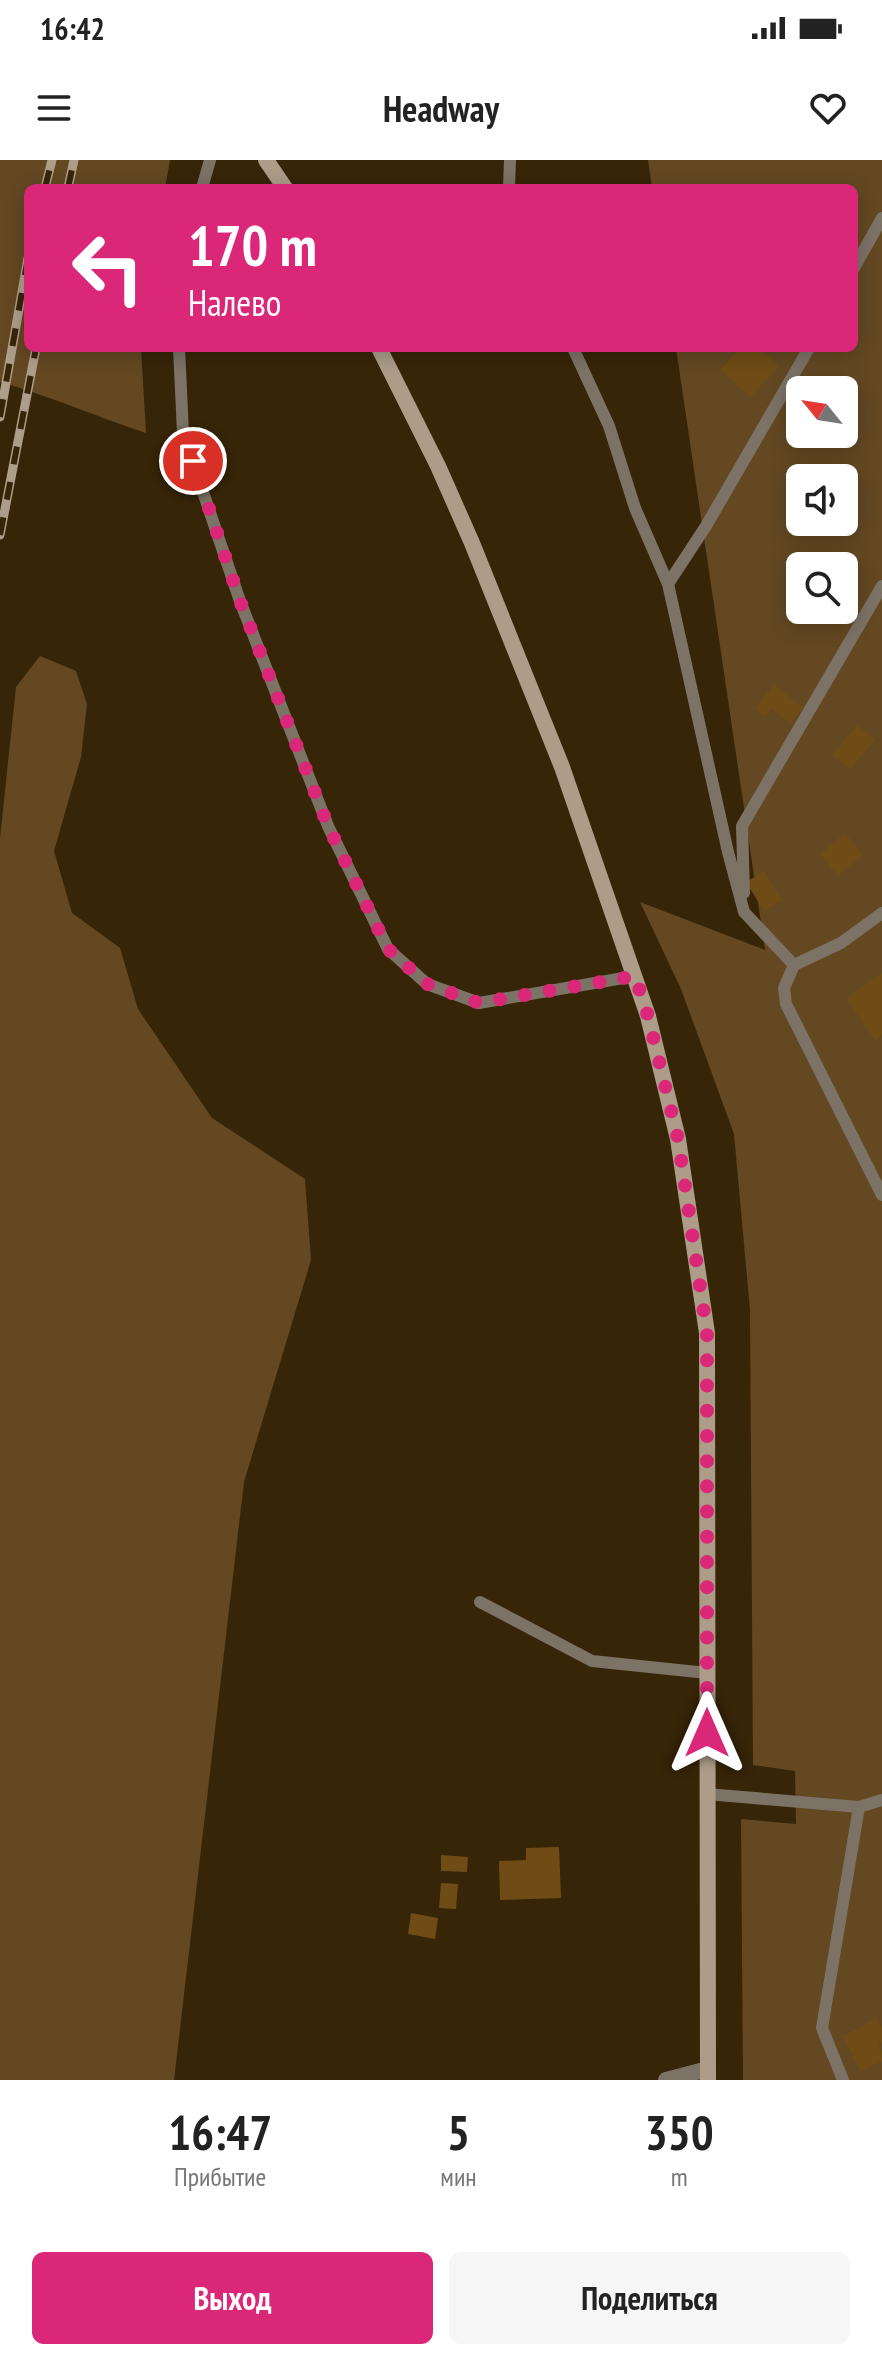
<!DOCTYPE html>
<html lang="ru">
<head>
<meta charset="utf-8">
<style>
	body { margin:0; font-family:"PT Sans Narrow",sans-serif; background:#f6f6f6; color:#222; height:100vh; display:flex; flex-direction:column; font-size:30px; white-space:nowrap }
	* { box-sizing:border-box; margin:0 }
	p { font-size:26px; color:#767676 }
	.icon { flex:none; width:44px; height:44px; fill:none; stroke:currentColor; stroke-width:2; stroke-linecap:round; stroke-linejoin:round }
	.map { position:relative; height:1920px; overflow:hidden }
	.panel { display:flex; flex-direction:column; background:#fff; flex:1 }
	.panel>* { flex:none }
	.guide { position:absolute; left:24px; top:24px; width:834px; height:168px; border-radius:12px; box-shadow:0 4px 20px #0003; background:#db2777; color:#fff; overflow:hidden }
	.needle { width:52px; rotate:300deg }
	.controls { position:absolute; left:786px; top:216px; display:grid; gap:16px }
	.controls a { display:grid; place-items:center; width:72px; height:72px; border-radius:12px; background:#fff; box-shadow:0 4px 20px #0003; font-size:40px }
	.pin { position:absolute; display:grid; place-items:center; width:68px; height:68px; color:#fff; margin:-34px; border:4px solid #fff; border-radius:50%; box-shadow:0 2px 8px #0007 }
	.me { position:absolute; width:88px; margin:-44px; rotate:0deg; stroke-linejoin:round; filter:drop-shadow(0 0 6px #0008) }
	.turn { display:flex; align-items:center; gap:28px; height:168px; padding:0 32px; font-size:36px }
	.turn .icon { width:104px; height:104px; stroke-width:2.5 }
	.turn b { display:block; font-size:56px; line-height:68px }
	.eta { display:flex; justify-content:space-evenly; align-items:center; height:136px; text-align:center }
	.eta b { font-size:48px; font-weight:700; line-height:56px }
	.cta { display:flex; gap:16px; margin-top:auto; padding:16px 32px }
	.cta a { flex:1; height:92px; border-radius:12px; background:#db2777; color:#fff; font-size:32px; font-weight:700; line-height:92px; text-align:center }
	.cta a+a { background:#f6f6f6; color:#222 }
	.status { display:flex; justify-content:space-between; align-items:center; height:56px; padding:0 40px; background:#fff; direction:ltr }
	.status svg { height:22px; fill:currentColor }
	header { display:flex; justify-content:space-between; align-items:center; height:104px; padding:0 32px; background:#fff; font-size:36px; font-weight:700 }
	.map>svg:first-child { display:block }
</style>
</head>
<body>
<div class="status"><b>16:42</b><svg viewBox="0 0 49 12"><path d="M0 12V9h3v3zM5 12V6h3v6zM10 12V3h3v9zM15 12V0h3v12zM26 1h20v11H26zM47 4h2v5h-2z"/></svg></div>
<header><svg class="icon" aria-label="menu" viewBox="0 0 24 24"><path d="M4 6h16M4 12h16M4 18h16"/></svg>Headway<svg class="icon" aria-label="heart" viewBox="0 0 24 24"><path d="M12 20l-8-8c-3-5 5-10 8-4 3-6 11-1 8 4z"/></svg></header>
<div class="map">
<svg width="882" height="1920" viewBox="0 0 882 1920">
	<rect width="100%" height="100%" fill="#372508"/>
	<g fill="#634822" fill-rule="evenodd">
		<path d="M0,0h170l-5,28h-137v160h113l5,85c-49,-16 -96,-37 -146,-51z"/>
		<path d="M648,0h234v1920h-139l-2,-261 55,5 -1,-53 -42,-6 -3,-455 -16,-176 -53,-145 -41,-87 125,48 -89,-602h178v-160h-202zM800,230h44v44h-44zM800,318h44v44h-44zM800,406h44v44h-44z"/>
		<polygon points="40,496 76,511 87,544 81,597 54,691 72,753 120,788 138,849 212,958 305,1019 311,1100 244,1322 174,1920 0,1920 0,678 16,527"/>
	</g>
	<g fill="#6f4c15">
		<polygon points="740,188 760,188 779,206 751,237 720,210"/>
		<polygon points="774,524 803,548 790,563 772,549 765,557 755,548"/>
		<polygon points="857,565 875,579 850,610 832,595"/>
		<polygon points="845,673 863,695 838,716 820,694"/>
		<polygon points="764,711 782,740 764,751 746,722"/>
		<polygon points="882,813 882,875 875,880 846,838"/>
		<polygon points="559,1687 561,1738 500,1740 499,1701 526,1700 526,1688"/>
		<polygon points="441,1695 468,1697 467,1712 441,1711"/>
		<polygon points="441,1723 458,1724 456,1749 439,1748"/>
		<polygon points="411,1753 438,1758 435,1779 408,1774"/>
		<polygon points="877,1858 882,1868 882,1883 878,1885 882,1892 882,1901 861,1912 843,1876"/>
	</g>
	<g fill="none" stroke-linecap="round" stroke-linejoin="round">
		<g stroke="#7c7266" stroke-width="12">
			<polyline points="202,28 210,0"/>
			<polyline points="509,28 510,0"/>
			<polyline points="854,108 882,58"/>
			<polyline points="179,188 183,273 240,441 328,666 388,789 427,824 479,843 635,816"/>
			<polyline points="573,188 609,266 635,348 668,424 728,692 744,752 794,805"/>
			<polyline points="668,424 706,366 809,188"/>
			<polyline points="744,733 742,666 882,426"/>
			<polyline points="794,805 784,828 786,844 882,1035"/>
			<polyline points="794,805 841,783 882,753"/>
			<polyline points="480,1442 592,1501 707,1513"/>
			<polyline points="707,1634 859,1647 882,1640"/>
			<polyline points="843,1920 822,1868 859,1647"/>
		</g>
		<polyline stroke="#7c7266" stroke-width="16" points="666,1920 708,1909"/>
		<g stroke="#ac9c88" stroke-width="16">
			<polyline points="266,0 285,28"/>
			<polyline points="379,188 438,306 472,383 562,607 648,856 678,979 707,1173 708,1920"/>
		</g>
		<defs>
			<g id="rail">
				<polyline points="45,28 52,0"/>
				<polyline points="68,28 74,0"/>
				<polyline points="0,257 28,98"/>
				<polyline points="0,375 36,188"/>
			</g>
		</defs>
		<use href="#rail" stroke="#ad9e8a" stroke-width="9"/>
		<use href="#rail" stroke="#372508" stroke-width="6" stroke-dasharray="18" stroke-linecap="butt"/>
	</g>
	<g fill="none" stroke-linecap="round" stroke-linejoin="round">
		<polyline stroke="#db2777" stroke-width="14" stroke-dasharray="0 25.2" points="193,301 240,441 328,666 388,789 427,824 479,843 635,816 648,856 678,979 707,1173 707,1573"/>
	</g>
</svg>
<div class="controls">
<a><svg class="needle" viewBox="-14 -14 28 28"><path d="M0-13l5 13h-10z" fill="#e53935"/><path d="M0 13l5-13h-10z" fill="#767676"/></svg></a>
<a><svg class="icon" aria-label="sound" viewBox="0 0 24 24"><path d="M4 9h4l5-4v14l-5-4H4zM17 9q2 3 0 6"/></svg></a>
<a><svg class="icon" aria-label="search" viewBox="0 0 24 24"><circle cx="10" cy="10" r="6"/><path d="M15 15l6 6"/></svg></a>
</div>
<div class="pin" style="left:193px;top:301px;background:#d93025"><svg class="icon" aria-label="arrive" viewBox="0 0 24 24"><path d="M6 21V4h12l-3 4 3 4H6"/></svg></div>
<svg class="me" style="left:707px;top:1573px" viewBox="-20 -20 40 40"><path d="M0-17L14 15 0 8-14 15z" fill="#db2777" stroke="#fff" stroke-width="4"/></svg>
<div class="guide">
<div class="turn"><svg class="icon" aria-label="left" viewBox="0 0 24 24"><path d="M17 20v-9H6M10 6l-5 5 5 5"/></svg><div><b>170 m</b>Налево</div></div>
</div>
</div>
<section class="panel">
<div class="eta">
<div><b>16:47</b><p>Прибытие</p></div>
<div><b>5</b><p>мин</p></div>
<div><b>350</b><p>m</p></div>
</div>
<div class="cta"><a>Выход</a><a>Поделиться</a></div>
</section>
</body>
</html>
